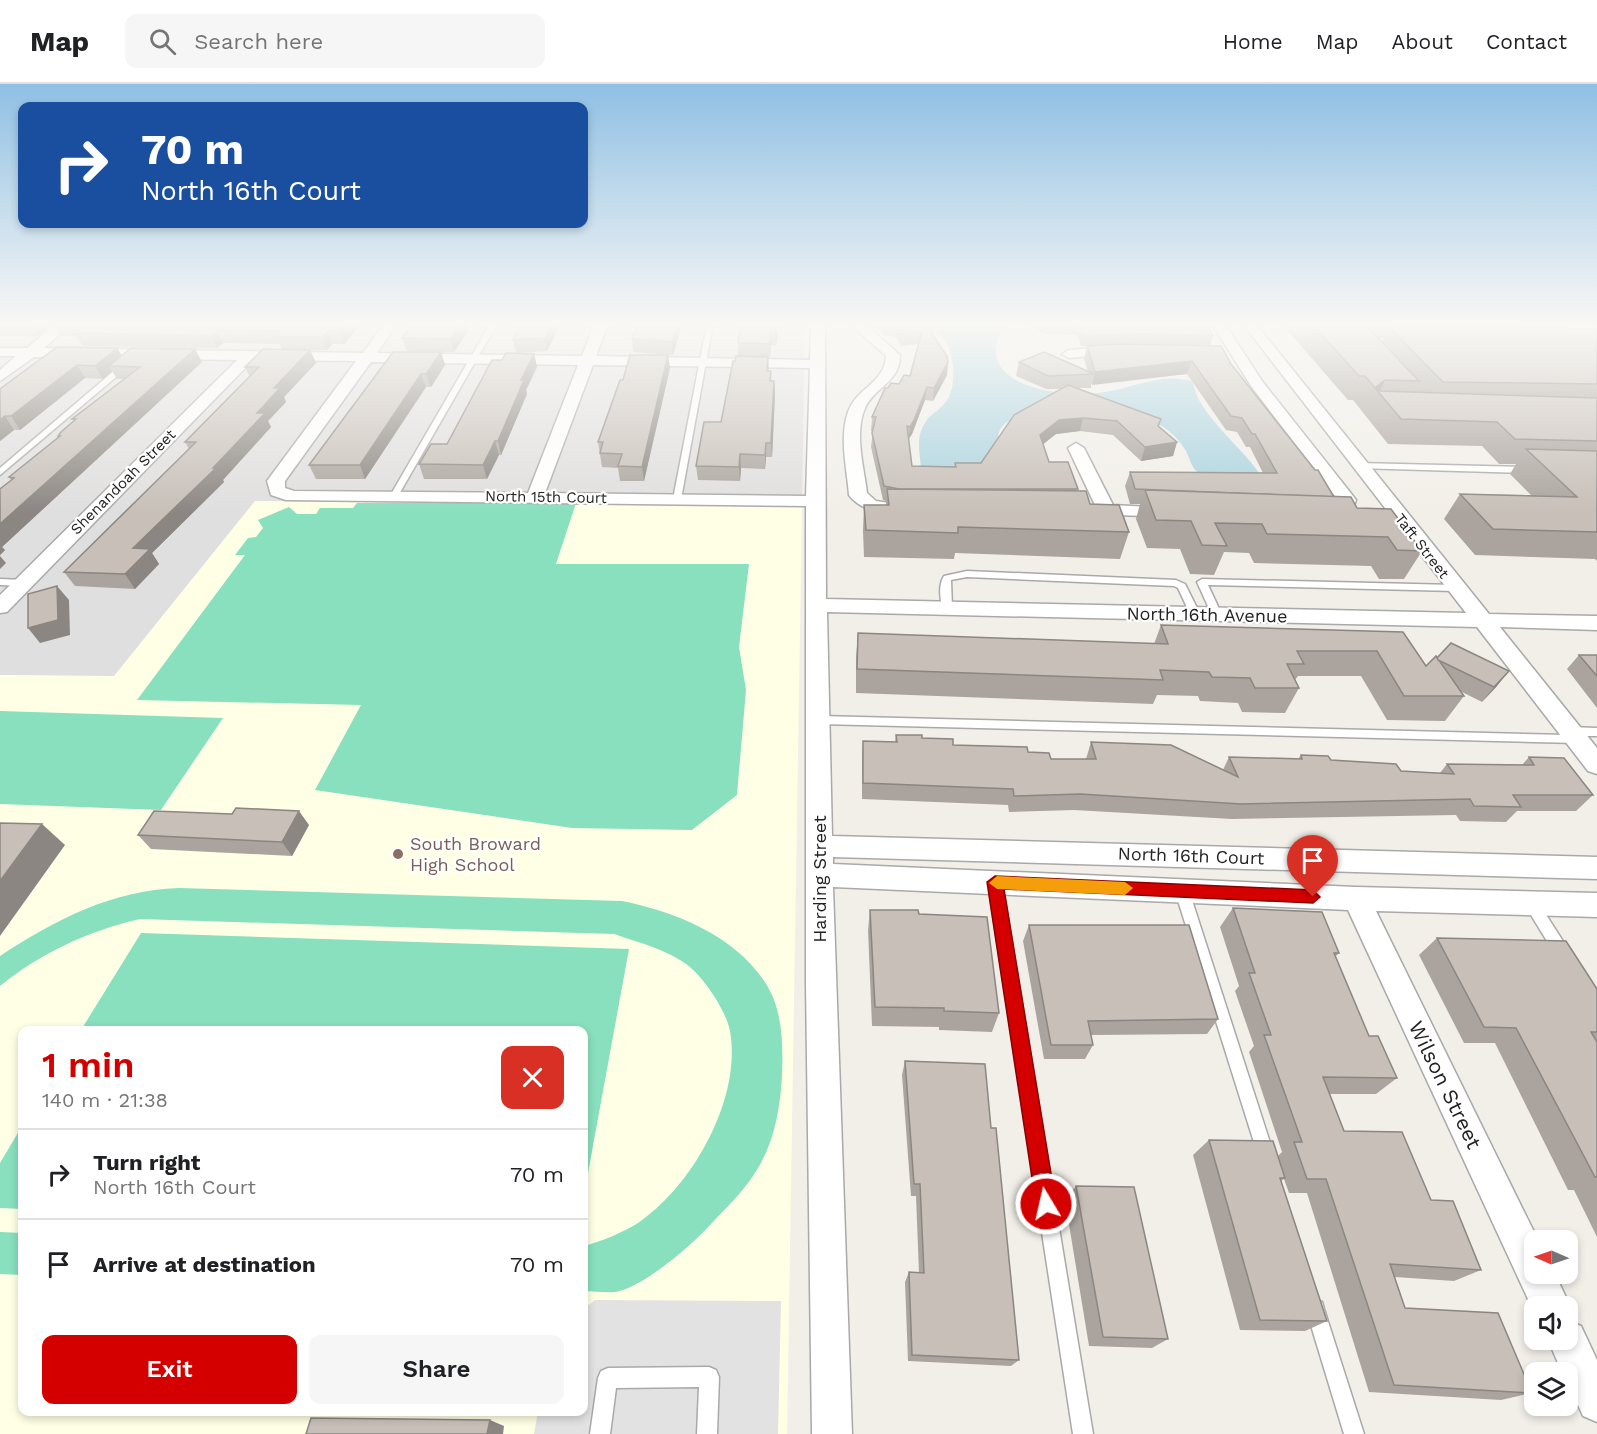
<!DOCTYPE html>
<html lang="en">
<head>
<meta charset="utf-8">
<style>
	body { margin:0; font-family:"Work Sans",sans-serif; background:#f6f6f6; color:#202124; height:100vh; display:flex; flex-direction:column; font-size:22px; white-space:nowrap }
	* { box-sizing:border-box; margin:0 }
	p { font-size:20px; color:#757577 }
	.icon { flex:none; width:33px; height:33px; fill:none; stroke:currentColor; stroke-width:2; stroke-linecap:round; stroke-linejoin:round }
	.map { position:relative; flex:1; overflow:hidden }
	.details { position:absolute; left:18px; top:942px; width:570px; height:390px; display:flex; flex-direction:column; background:#fff; border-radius:12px; box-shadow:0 3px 9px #0003 }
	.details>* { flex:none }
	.banner { position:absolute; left:18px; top:18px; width:570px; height:126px; border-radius:12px; box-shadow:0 3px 9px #0003; background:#1a4fa0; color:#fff; overflow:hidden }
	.needle { width:39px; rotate:272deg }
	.buttons { position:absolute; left:1524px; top:1146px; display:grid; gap:12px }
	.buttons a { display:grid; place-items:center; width:54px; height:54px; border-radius:12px; background:#fff; box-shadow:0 3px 9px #0003; font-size:30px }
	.pin { position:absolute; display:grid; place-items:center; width:51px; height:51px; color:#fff; margin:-62px -26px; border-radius:50% 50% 50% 0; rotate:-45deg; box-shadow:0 0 6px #0007 }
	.pin .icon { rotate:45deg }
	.me { position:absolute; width:66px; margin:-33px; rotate:351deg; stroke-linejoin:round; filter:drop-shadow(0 0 4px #0008) }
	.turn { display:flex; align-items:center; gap:21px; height:126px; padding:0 24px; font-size:27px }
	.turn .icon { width:78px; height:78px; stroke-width:2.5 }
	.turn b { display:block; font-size:42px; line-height:51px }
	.round { display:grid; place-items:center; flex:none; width:63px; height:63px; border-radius:12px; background:#f6f6f6 }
	.headline { display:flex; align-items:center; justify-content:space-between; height:102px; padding:0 24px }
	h1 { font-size:36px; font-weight:600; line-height:45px; color:#d40000 }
	.cta { display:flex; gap:12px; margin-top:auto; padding:12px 24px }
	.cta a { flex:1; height:69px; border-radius:12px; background:#d40000; color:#fff; font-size:24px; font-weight:600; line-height:69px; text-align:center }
	.cta a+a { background:#f6f6f6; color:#202124 }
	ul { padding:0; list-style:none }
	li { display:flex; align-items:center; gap:18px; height:90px; padding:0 24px; border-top:2px solid #e0e0e0 }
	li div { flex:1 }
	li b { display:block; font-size:22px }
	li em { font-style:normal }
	header { display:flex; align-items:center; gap:36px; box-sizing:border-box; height:84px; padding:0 30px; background:#fff; border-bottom:2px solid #e0e0e0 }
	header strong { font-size:28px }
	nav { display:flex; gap:33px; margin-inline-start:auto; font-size:21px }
	.search { width:420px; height:54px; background:#f6f6f6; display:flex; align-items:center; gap:15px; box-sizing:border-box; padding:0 21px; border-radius:12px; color:#757577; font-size:22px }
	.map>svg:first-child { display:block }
</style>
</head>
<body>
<header>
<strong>Map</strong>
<div class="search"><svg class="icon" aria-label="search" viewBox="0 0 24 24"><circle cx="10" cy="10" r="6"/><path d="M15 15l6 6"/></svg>Search here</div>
<nav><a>Home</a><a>Map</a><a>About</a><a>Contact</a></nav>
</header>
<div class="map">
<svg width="1597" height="1350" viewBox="0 0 1597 1350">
	<rect width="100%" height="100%" fill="#f2efe9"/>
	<polygon fill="#e0dfdf" points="0,240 805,240 802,423 255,417 114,593 0,591"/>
	<path fill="#ffffe5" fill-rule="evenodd" d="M255,417l547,6 -15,927h-787v-759l114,1zM22,946h562v382h-562z"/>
	<g fill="#88e0be">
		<polygon points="357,419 576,419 556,480 749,480 739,563 746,606 737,711 692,746 572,744 315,706 361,621 137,616 245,471 235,471 248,454 256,453 263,444 258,436 289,423 297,430 316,430 320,424 353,424"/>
		<polygon points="0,627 223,634 161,726 0,720"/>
		<path d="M179,804l443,13c56,11 124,39 150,94 11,25 11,54 10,81 -2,32 -7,64 -24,92 -12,21 -30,38 -47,56 -18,20 -68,64 -96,68 -10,1 -21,-1 -31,-1v-45c18,-5 38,-13 54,-23 55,-37 104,-125 92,-192 -4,-19 -19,-41 -31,-55 -20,-24 -57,-32 -85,-42l-474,-15c-52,12 -99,34 -140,67v-30c55,-36 112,-66 179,-68z"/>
		<polygon points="141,849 629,865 584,1111 584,946 81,946"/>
		<polygon points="22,1042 22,1125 0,1124 0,1079"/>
		<polygon points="0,1148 22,1149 22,1191 0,1190"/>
	</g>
	<polygon fill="#e2e2e2" points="595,1216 781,1217 778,1350 534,1350 538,1328 584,1328 584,1225"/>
	<path fill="#aad3df" d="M917,240h93l-8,4c-30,59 57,69 97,65 31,-3 63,-22 94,-11 3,30 49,65 66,91l-57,2c-11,-6 -11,-14 -16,-24 -10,-17 -23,-26 -41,-33l-122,-4c-34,12 -27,28 -17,57l-85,-3c-1,-12 -4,-26 0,-37 8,-19 14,-16 24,-28 13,-14 10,-53 -3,-66 -6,-6 -18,-9 -25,-13z"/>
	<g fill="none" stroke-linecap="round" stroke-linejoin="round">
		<defs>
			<g id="lane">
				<polygon points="490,240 497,240 398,412 391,414 390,412"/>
				<polygon points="707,240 713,240 681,415 677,418 673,415"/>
				<polygon points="122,280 129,282 0,391 0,384"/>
				<polygon points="1359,379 1529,383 1533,386 1529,389 1356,384 1355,382"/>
				<path d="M967,487l209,9 9,4 15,30 -1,2h-8l-13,-28 -4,-2 -207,-9 -16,3 1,28 -5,3 -4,-1c-3,-10 -5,-25 1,-34z"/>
				<polygon points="0,495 24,496 29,499 24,502 0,501"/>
				<polygon points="1202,495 1455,501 1460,504 1455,507 1208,501 1222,531 1217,534 1212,531 1197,498"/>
				<polygon points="820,632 1568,651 1564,647 1570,643 1597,644 1597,652 1579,652 1582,655 1576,659 820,640 814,636"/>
				<polygon points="995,792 1000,794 1002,798 1093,1350 1073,1350 988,798 990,794"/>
				<polygon points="1182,801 1187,803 1189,807 1274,1071 1272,1077 1266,1079 1260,1077 1258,1071 1175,807 1177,803"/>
				<polygon points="1531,813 1536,815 1568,865 1570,870 1568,875 1563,876 1558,875 1526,823 1524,819 1526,815"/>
				<polygon points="1315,1216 1322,1218 1324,1225 1364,1350 1344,1350 1306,1225 1308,1218"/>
				<polygon points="709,1283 716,1286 719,1293 717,1350 697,1350 699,1303 616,1304 610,1350 590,1350 598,1294 601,1287 608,1284"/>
			</g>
			<g id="street">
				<path d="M56,240h15l-27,24 319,5 21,-29h13l-20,29 205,3 12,-32h14l-12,32 214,4 1,-36h14l1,275 640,14 -223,-289h13l233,290 108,2v14l-97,-3 97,121v26l-9,-3 -111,-144 -650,-15 5,224 765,21v22l-764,-22v7l523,23 241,6v24l-221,-6 162,329h-4v34h21l15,32 -2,5v-5h-34v6l-186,-402 -515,-23 19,547h-40l-6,-450v-478l-520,-6 -15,-5 -4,-14 89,-120 -103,-1 -246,252 -7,1v-18l237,-235 -203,-3 -34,24v-11l16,-14h-16v-8h27zM371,278l207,3 -50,128 -234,-2 -9,-3v-7zM593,281l217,3 -4,128 -261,-3z"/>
				<path d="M850,240h15l35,31c0,28 -25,31 -35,53 -11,26 -1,59 2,85l9,8 32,5 3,4 -3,4c-18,4 -47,-3 -59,-19 -2,-26 -10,-57 -1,-83 8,-24 37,-29 38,-56z"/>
				<polygon points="1212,240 1225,240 1262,297 1353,412 1356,416 1350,434 1330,441 1324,440 1321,436 1336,427 1338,416 1251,302"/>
				<polygon points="1118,262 1125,266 1123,269 1069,274 1062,270 1069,266"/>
				<polygon points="1076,359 1084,364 1113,421 1169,424 1175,425 1178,429 1175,433 1084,430 1081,426 1084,422 1095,421 1068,364"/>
				<polygon points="1568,1237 1581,1242 1597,1276 1597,1338 1583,1332 1568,1299 1568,1288 1562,1288 1548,1256 1568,1256"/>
			</g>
		</defs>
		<use href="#lane" stroke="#a9a9a9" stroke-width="3"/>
		<use href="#street" stroke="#a9a9a9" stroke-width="3"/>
		<use href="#lane" fill="#fff" fill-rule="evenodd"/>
		<use href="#street" fill="#fff" fill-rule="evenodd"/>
	</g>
	<g fill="#aba49e" fill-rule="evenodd">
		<polygon points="0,240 52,240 38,252 0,252"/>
		<polygon points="54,240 361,240 344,260 332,260 327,266 310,266 316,279 284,313 286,318 268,337 271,343 223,396 224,398 152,469 159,480 135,505 75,502 64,488 189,365 185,358 250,293 245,283 282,265 279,260 223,259 217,264 83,262 76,252 61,252"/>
		<polygon points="517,240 560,240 547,267 516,269 513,256 518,246"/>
		<polygon points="682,240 673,271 633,268 632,255"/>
		<polygon points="741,240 778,240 778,252 776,261 771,261 770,273 768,273 769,287 771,297 774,297 775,310 772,373 766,373 765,385 741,384 740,397 698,396 696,382 721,338 735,277 738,272 738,259"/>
		<polygon points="869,240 930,240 934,246 933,252 948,278 947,291 933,317 925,316 912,350 908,356 912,382 955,383 955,379 981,379 1061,305 1046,305 1016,292 1019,278 1088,288 1084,275 1087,262 1095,262 1081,262 1077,251 1044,250 1028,240 1207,240 1213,252 1210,262 1231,280 1334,413 1357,424 1422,467 1404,495 1379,495 1371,482 1254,479 1249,469 1224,468 1214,491 1190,490 1180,465 1147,464 1136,435 1140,420 1130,420 1125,402 1130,388 1263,389 1250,363 1246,363 1237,348 1226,346 1187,290 1091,300 1091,304 1078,304 1161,335 1159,342 1177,358 1173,372 1141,377 1113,351 1080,347 1056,350 1043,360 1049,378 1078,405 1077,407 1090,420 1129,448 1120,475 955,469 954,475 864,473 863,447 864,421 886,421 886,417 883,416 871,363 873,347 871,347 872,333 888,304 899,300 910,292 919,260 901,262 896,253 884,251 880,244 873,244"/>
		<path d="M1282,240h286l-3,5h32v232l-2,-2 -120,-4 -31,-36 16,-25 71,1 -21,-21 6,-10h-17l-17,-18 -94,-2 -35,-44h-5zM1378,254h6l-2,4z"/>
		<polygon points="467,244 468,247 454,268 407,267 402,254"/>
		<polygon points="117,264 122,272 202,278 2,463 5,466 0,471 11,396 9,393 59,353 58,352 74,337 72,335 124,295 117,295 112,287 103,295 85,294 20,346 14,346 0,357 0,305"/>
		<polygon points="441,268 445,281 431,303 426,303 365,395 316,395 309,381"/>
		<polygon points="534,270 537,283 526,306 527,310 501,371 499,371 487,395 424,395 419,380 447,360 502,276"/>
		<polygon points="670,284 644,397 620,397 618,384 602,383 598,358 623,296"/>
		<polygon points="1161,541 1403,548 1426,582 1437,574 1497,602 1482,618 1460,607 1464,612 1445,637 1387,636 1361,592 1298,592 1295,596 1299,604 1285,629 1242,628 1238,619 1200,617 1198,612 1157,611 1153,620 856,609 856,574 858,549 1154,560"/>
		<polygon points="1579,571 1597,571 1597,624 1567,585"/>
		<polygon points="896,651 922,654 953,661 1028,668 1051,675 1086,675 1091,658 1223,686 1229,673 1298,675 1301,671 1401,687 1440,689 1447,680 1522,681 1529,673 1593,711 1576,727 1517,727 1506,738 1460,737 1456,731 1232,735 1074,726 1009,728 1008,721 862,715 862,672 863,657 895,658"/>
		<polygon points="309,741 292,772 151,765 138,751"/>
		<polygon points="1233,824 1339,869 1335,873 1369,952 1397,994 1376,1010 1329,1010 1344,1047 1431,1116 1481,1186 1454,1197 1395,1193 1405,1224 1532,1309 1501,1316 1369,1308 1307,1109 1289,1109 1284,1095 1281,1097 1327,1237 1305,1247 1240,1246 1193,1071 1209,1056 1278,1072 1282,1068 1249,968 1254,962 1235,907 1239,902 1220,843"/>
		<polygon points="870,826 919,830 999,929 992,948 939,946 939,943 872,942 868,846"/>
		<polygon points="1029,841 1218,935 1207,950 1091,951 1093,961 1085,975 1044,975 1023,857"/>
		<polygon points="1437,854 1597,905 1597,1153 1574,1106 1568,1106 1495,959 1464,959 1419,871"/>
		<polygon points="905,977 991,1044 1019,1276 1011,1282 908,1277 905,1198 909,1188 919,1189 916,1112 911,1112 902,991"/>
		<polygon points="1076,1102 1168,1255 1152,1264 1089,1262 1065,1116"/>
	</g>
	<g fill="#8b8681">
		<polygon points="31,240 52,240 38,252"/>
		<polygon points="345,240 361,240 344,260 339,247"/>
		<polygon points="460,240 469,240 467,244 468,247 454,268 450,255"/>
		<polygon points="552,240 560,240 547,267 545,254"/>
		<polygon points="677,240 682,240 673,271 672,258"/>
		<polygon points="777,240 778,240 778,252 776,261 775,248"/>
		<polygon points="217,246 223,259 217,264 211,252"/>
		<polygon points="328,247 332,260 327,266 322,253"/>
		<polygon points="771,248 771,261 770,273 770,260"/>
		<polygon points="117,264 125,277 109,282 112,287 103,295 95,282"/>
		<polygon points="195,265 202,278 2,463 5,466 0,471 0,440"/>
		<polygon points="310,266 316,279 284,313 286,318 268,337 271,343 223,396 224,398 152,469 159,480 135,505 125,490 133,464 213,384 257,329 274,304"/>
		<polygon points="441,268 445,281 431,303 426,290"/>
		<polygon points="534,270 537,283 526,306 527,310 501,371 498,357 521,296"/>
		<polygon points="668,271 670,284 644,397 642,383"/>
		<polygon points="1192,277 1187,290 1092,301 1095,288"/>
		<polygon points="948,278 947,291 933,317 934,304"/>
		<polygon points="77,281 85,294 20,346 11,332"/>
		<polygon points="421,290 426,303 365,395 360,381"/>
		<polygon points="1385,296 1379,309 1376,303"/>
		<polygon points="774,297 775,310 772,373 771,359"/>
		<polygon points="927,303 925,316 912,350 908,356 910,343"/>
		<polygon points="5,332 14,346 0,357 0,336"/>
		<polygon points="1083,334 1080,347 1056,350 1037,365 1040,351 1059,336"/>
		<polygon points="495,357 499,371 487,395 483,381"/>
		<polygon points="1177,358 1173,372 1141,377 1145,363"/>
		<polygon points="766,359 766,373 765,385 765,371"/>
		<polygon points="740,370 741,384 740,397 739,383"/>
		<polygon points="0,472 6,479 0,485"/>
		<polygon points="57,502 69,516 70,551 40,559 28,544"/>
		<polygon points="1509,587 1497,602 1482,618 1494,603"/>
		<polygon points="299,727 309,741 292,772 282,758"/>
		<polygon points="42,740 65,761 0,852 0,797"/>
		<polygon points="490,1336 504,1342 503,1350 487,1350"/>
	</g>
	<g fill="#c7bfb8" stroke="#8b8681" stroke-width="1.5">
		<polygon points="88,240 345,240 339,247 328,247 322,253 276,253 281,247 217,246 211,252 75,249"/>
		<polygon points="413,240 460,240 450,255 402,254"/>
		<polygon points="521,240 552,240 545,254 513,256"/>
		<polygon points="637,240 677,240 672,258 632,255"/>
		<polygon points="741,240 777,240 775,248 771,248 770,260 738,259"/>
		<polygon points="894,240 930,240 934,246 930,247 947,272 948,278 934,304 927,303 914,336 910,343 907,342 912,382 956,383 955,379 981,379 1014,331 1068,301 1161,335 1158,342 1177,358 1145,363 1117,337 1083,334 1059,336 1040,351 1049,378 1068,378 1078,405 899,405 884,402 872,349 876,333 872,333 885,304 888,304 891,299 899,300 904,291 910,292 922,247 902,249 897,241"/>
		<polygon points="1045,240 1207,240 1213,252 1142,250 1083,252 1080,242"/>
		<polygon points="1312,240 1365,240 1419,297 1385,296 1376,303 1380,307 1597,314 1597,357 1515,355 1497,338 1401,335 1365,292 1359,292"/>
		<polygon points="1389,243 1597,245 1597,300 1443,298"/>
		<polygon points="1119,260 1221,262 1231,280 1315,386 1318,386 1334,413 1135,405 1130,388 1277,389 1255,350 1252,350 1242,334 1231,332 1192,277 1095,288 1087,262"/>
		<polygon points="57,263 117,264 95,282 77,281 11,332 5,332 0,336 0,305"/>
		<polygon points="131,264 195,265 0,440 0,405 14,394 9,393 60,352 58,352 61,348 76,335 72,335 140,283 109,282"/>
		<polygon points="263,265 310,266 274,304 280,304 257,329 265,329 213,384 216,384 133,464 150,465 125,490 64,488 196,358 185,358 259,283 245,283"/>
		<polygon points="393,268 441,268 426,290 421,290 360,381 309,381"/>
		<polygon points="1044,268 1094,290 1048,292 1019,278"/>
		<polygon points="506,269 534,270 521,296 524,296 498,357 495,357 483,381 419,380 431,360 447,360 492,276 502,276"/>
		<polygon points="630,271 668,271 642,383 618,382 622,370 600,369 603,358 598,358 620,296 623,296"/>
		<polygon points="736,272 768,273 767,287 771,287 770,297 774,297 771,359 766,359 765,371 740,370 739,383 696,382 704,338 721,338 733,277 735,277"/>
		<polygon points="1526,365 1597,367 1597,448 1493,445 1460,410 1577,413"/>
		<polygon points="887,405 1086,407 1090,420 1119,421 1129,448 958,443 958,449 866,446 864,421 889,421"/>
		<polygon points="1145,406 1351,413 1357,424 1391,425 1422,467 1397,466 1388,453 1267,450 1262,440 1215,439 1227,462 1202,461 1191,437 1156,436"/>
		<polygon points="57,502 58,536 28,544 28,510"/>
		<polygon points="1161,541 1403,548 1426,582 1436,572 1464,612 1404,612 1377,567 1297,567 1304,580 1287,580 1299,604 1255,604 1250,594 1212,593 1209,588 1160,586 1163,596 857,585 858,549 1168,560"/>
		<polygon points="1451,559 1509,587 1494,603 1438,576 1437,574"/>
		<polygon points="1579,571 1597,571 1597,592"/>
		<polygon points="896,651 922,651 922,654 953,655 953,661 1027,663 1028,668 1049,669 1051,675 1096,675 1091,658 1171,661 1238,693 1229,673 1302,675 1301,671 1328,672 1331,676 1396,680 1401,687 1454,690 1447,680 1534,681 1529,673 1564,674 1593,711 1513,711 1521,723 1474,722 1470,715 1241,720 1080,710 1014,712 1013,705 863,699 863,657 897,658"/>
		<polygon points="236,724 299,727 282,758 138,751 154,727 232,730"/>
		<polygon points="0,739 42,740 0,797"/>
		<polygon points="1233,824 1322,828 1339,869 1334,869 1369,952 1378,952 1397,994 1323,993 1344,1047 1402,1048 1431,1116 1453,1117 1481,1186 1390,1180 1405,1224 1498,1229 1532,1309 1394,1301 1326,1095 1307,1095 1294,1058 1302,1058 1264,951 1271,951 1249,889 1255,889"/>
		<polygon points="870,826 918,826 919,830 987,833 999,929 944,927 944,924 875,923"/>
		<polygon points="1029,841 1189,841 1218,935 1088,937 1093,961 1051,961"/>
		<polygon points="1437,854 1566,857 1597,905 1597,948 1591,948 1597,958 1597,1093 1595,1093 1516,944 1484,943"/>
		<polygon points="905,977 985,980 991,1044 996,1044 1019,1276 912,1271 909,1188 924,1189 920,1100 914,1100"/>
		<polygon points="1209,1056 1273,1057 1285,1094 1280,1094 1327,1237 1260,1236"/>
		<polygon points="1076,1102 1134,1103 1168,1255 1103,1253"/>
		<polygon points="311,1334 490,1336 487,1350 306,1350"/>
	</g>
	<linearGradient id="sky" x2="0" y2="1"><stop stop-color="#8fc0e4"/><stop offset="0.56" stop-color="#f9f8f5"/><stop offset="1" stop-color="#f9f8f5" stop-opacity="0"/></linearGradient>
	<rect width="1597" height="429" fill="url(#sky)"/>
	<polygon fill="#d40000" stroke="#8a0000" stroke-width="1.5" points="995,792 1313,806 1320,813 1313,819 1004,805 1056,1120 1053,1127 1046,1130 1039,1127 1036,1120 987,798"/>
	<polygon fill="#f59e0b" points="997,792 1125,798 1133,804 1125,811 997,805 989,799"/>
	<circle fill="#8d6e63" stroke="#fff" stroke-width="2" cx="398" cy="770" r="6"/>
	<g text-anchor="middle" stroke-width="4.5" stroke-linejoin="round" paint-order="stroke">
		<g font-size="15" fill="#222" stroke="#fff">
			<text transform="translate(123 398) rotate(-45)" y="5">Shenandoah Street</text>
			<text transform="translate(546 413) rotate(1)" y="5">North 15th Court</text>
			<text transform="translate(1422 462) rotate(52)" y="5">Taft Street</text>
		</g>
		<g font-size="18" fill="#222" stroke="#fff">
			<text transform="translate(1207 531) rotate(1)" y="6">North 16th Avenue</text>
			<text transform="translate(1191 772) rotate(2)" y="6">North 16th Court</text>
			<text transform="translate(820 795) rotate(-90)" y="6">Harding Street</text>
		</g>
		<g font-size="18" fill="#785e54" stroke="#fff" text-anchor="start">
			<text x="410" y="766">South Broward<tspan x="410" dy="21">High School</tspan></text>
		</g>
		<g font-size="21" fill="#222" stroke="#fff">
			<text transform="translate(1445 1001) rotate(64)" y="7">Wilson Street</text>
		</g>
	</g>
</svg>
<div class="buttons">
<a><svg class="needle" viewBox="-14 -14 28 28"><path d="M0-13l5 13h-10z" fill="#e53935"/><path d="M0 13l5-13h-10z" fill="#757577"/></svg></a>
<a><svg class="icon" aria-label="sound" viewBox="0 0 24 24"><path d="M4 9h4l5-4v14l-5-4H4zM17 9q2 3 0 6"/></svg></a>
<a><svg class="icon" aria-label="layers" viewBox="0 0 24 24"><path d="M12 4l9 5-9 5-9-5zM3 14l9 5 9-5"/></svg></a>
</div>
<div class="pin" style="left:1313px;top:813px;background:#d93025"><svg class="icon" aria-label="arrive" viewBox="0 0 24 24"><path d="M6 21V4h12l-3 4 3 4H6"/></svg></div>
<svg class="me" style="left:1046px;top:1120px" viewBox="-20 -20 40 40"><circle r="17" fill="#d40000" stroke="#fff" stroke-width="3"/><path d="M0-11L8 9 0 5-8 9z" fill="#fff"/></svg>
<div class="banner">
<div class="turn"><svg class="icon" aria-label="right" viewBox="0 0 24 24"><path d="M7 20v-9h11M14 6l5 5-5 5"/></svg><div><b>70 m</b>North 16th Court</div></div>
</div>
<section class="details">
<div class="headline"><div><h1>1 min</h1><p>140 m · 21:38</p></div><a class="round" style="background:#d93025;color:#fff"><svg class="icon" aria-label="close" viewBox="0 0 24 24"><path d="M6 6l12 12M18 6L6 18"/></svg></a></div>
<ul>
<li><svg class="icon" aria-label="right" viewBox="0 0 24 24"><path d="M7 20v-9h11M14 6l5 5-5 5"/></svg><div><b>Turn right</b><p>North 16th Court</p></div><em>70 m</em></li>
<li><svg class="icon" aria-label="arrive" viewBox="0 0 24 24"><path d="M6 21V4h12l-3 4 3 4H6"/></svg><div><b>Arrive at destination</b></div><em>70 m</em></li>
</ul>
<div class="cta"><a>Exit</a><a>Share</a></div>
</section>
</div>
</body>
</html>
